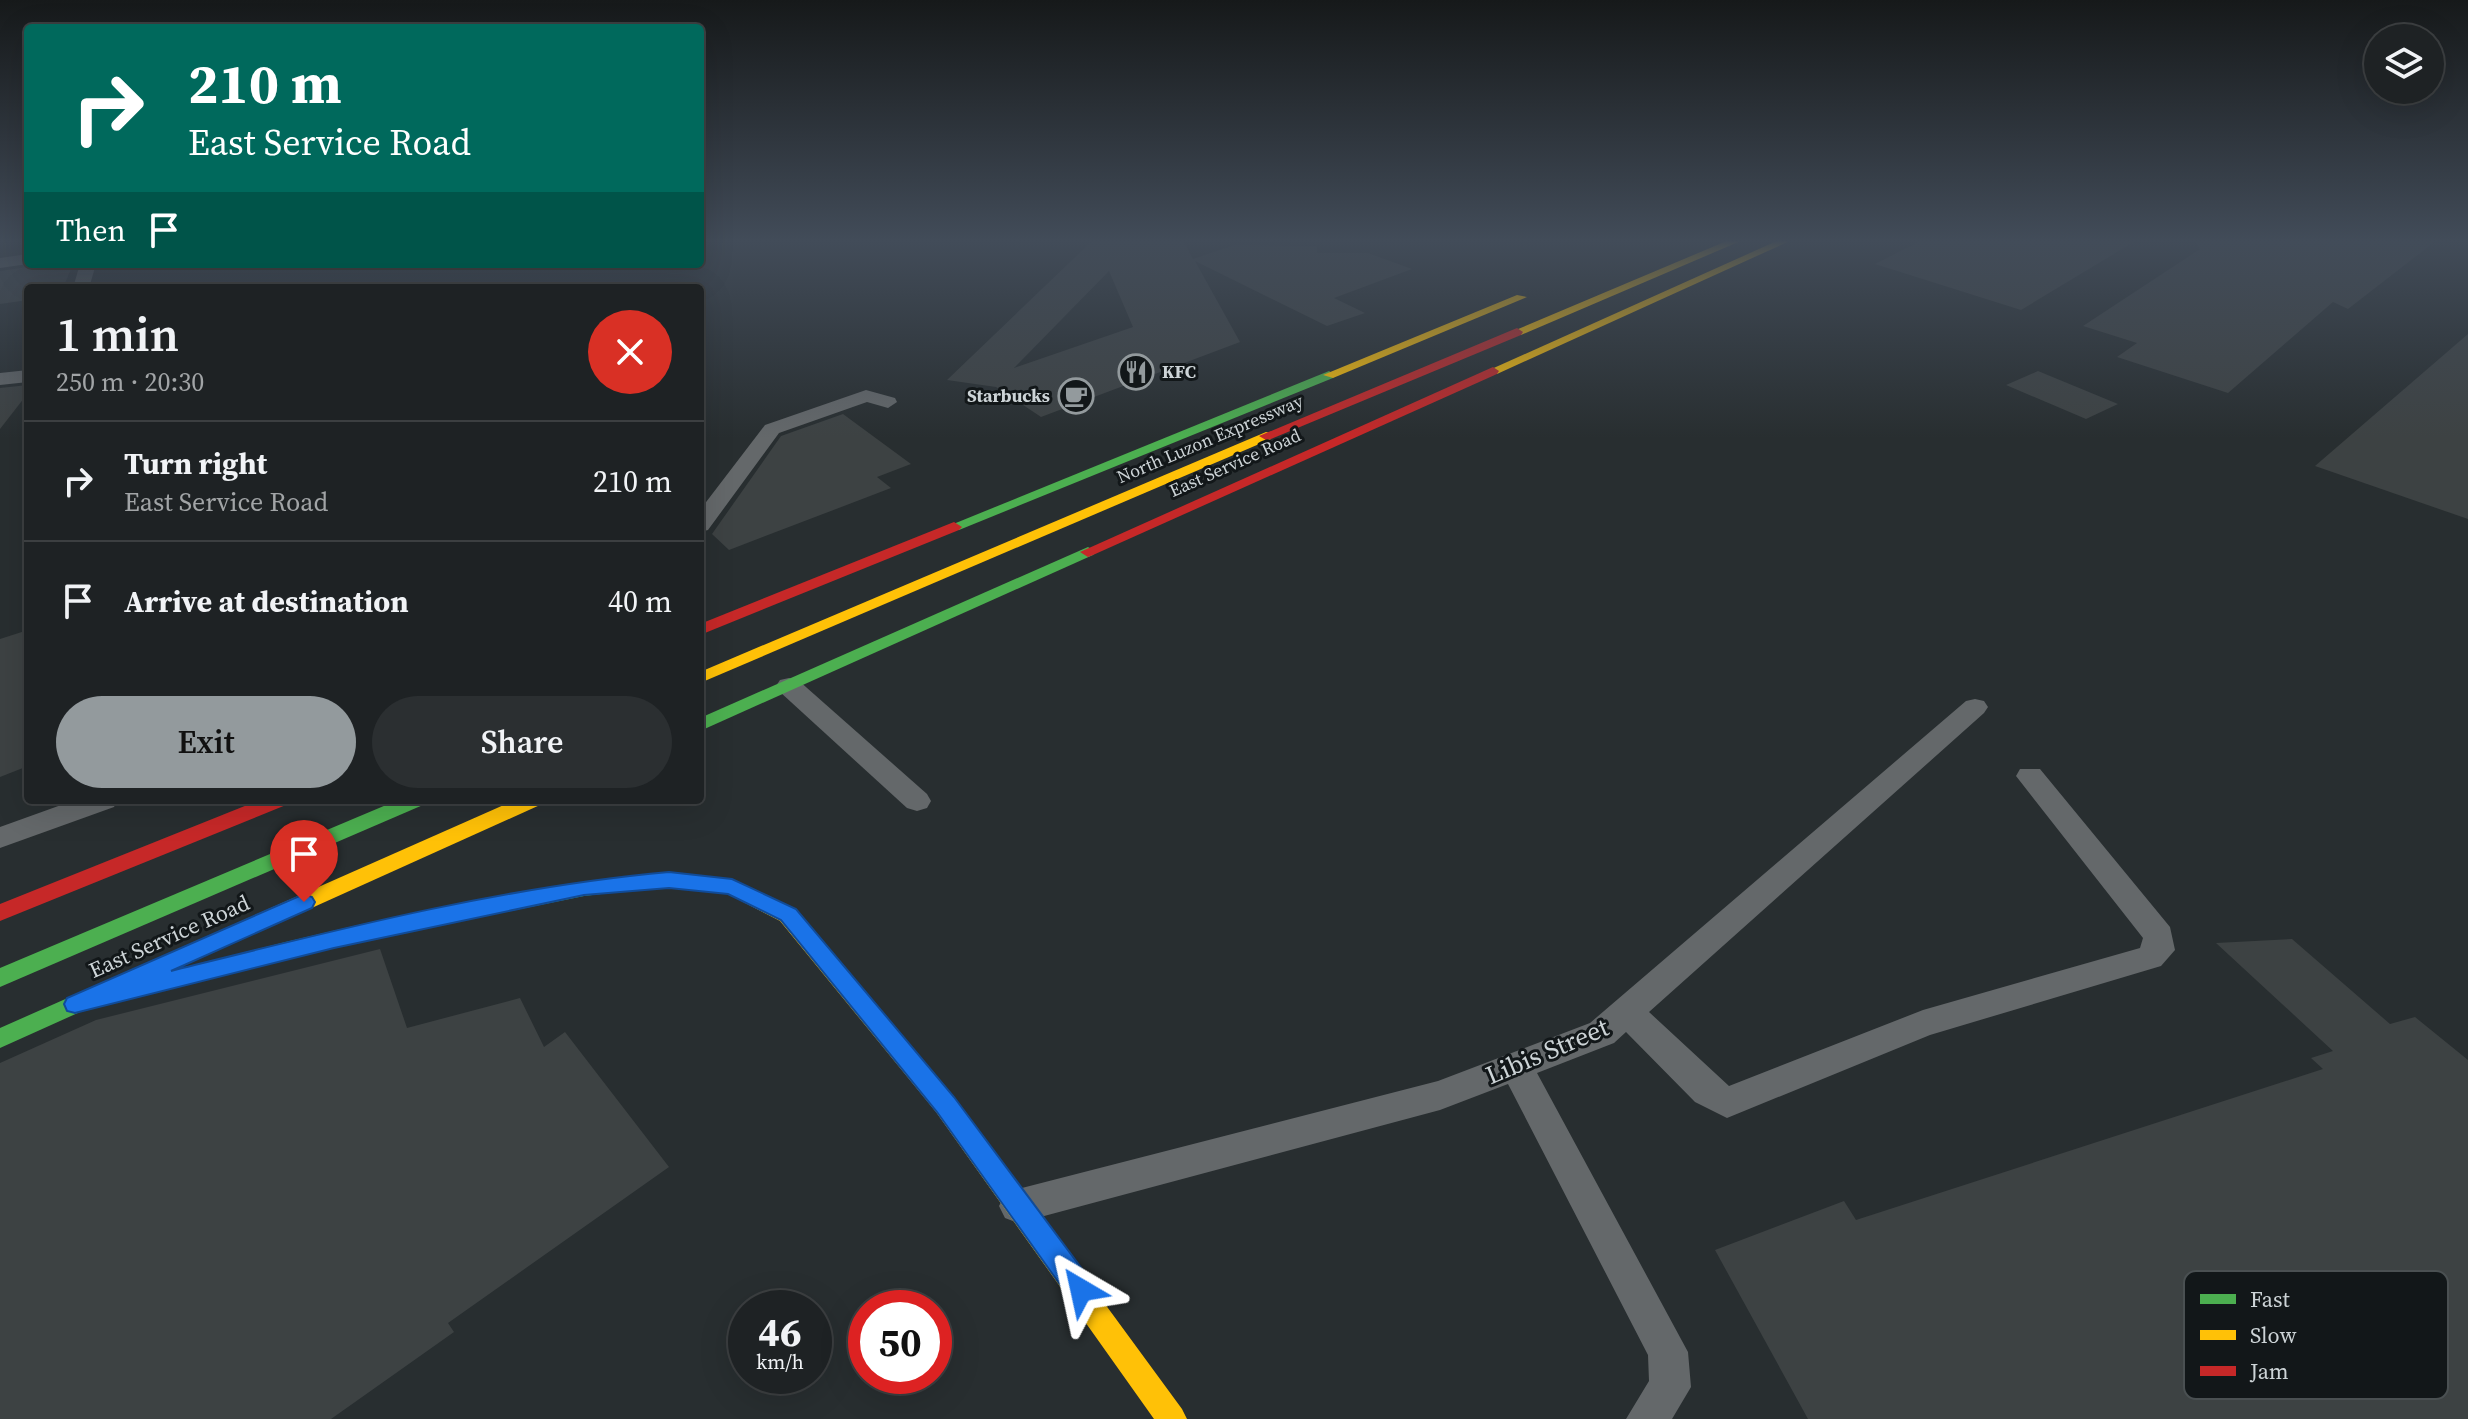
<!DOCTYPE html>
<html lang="en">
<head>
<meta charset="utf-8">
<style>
	body { margin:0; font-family:"Source Serif 4",serif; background:#2b2f31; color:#f1f3f6; height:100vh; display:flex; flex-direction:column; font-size:30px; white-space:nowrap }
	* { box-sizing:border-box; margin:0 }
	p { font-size:26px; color:#a1a4a6 }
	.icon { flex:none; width:44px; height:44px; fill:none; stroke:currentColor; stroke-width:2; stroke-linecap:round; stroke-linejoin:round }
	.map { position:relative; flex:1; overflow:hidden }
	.details { position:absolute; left:24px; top:284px; width:680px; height:520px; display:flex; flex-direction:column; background:#1e2224; border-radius:8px; box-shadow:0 8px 32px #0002,0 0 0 2px #3c3f41 }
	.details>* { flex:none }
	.guide { position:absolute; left:24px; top:24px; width:680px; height:244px; border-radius:8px; box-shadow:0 8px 32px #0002,0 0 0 2px #3c3f41; background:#00695c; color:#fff; overflow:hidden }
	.fabs { position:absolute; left:2364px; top:24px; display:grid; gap:16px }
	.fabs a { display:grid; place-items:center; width:80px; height:80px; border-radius:50%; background:#1e2224; box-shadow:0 8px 32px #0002,0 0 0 2px #3c3f41; font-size:40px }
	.speed { position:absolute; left:728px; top:1290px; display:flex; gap:16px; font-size:40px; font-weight:700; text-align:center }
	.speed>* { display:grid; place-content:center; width:104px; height:104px; border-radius:50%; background:#1e2224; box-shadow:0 8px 32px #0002,0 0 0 2px #3c3f41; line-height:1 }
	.speed small { font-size:20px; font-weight:400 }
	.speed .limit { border:12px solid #d22; background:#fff; color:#111 }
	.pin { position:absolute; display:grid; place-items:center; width:68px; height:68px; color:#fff; margin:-82px -34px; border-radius:50% 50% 50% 0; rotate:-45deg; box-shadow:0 0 8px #0007 }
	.pin .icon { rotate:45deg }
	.me { position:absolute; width:88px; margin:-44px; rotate:324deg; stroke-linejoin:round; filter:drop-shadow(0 0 6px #0008) }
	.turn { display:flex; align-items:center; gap:28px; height:168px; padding:0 32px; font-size:36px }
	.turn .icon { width:104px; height:104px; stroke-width:2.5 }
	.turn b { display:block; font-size:56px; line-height:68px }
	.then { display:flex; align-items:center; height:76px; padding:0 32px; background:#0003; gap:16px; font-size:30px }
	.round { display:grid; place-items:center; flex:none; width:84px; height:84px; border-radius:42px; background:#2b2f31 }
	.overview { display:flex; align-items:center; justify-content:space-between; height:136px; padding:0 32px }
	h1 { font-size:48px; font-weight:600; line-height:60px }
	.cta { display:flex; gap:16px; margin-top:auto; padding:16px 32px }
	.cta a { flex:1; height:92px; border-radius:48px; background:#939a9d; color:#111; font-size:32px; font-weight:600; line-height:92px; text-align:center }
	.cta a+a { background:#2b2f31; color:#f1f3f6 }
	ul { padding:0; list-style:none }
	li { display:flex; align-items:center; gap:24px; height:120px; padding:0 32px; border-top:2px solid #3c3f41 }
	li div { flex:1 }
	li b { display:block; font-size:30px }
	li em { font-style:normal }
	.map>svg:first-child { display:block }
</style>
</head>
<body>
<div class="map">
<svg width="2468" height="1419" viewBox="0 0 2468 1419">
	<rect width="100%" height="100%" fill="#282e30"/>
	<g fill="#3d4243" fill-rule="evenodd">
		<path d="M1093,240h90l10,19 41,-14 83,1v7h51l44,16 -78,29 31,15 -38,13 -132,-65 45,81 -199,75 -45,-30 -49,-7zM1109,271l24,56 -119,41z"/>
		<polygon points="1922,240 2137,240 2021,310 1875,264"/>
		<polygon points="2195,240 2437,240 2348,309 2333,302 2228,393 2117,357 2137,343 2083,326 2200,249"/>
		<polygon points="50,264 73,264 63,288 28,288 28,300 0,304 0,271"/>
		<polygon points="2468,334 2468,519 2315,466"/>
		<polygon points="2038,371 2118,404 2086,419 2006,385"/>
		<polygon points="28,385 28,393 0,429 0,388"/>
		<polygon points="843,414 911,464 877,477 891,488 729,550 712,534 781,436"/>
		<polygon points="28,630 28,766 0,777 0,639"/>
		<polygon points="2292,939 2390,1024 2415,1017 2468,1060 2468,1419 1808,1419 1715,1250 1844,1201 1856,1220 2323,1069 2311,1058 2333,1051 2216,943"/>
		<polygon points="380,949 407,1028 520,998 544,1047 565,1032 669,1167 448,1323 454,1332 331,1419 0,1419 0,1063 96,1020"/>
	</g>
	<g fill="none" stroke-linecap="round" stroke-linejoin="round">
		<g fill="#64686a" fill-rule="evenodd">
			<polygon points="28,254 28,264 0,268 0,258"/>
			<polygon points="80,264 96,264 89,288 73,288"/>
			<polygon points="28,370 28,382 0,385 0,373"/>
			<polygon points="866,390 895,398 897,402 888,408 867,402 779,433 708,530 700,532 700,510 765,425"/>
			<polygon points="789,678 798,680 927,794 931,801 927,808 917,811 907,808 780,692 776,686 780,680"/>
			<polygon points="1975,699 1984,701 1988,707 1984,713 1649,1012 1729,1086 1923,1010 2140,948 2143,938 2016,776 2020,769 2040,769 2170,927 2175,950 2161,966 1930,1035 1727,1118 1695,1102 1626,1032 1614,1043 1537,1073 1688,1352 1691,1387 1672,1419 1626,1419 1649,1381 1648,1355 1508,1084 1440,1110 1018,1223 1005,1218 999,1206 1005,1194 1018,1189 1438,1081 1590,1023 1966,701"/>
			<polygon points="75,800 118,800 114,807 0,848 0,827"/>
		</g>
		<g fill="#4caf50" fill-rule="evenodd">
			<polygon points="1329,371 1335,375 1333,378 959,530 949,530 946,527"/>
			<polygon points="1088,547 1096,552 1093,555 700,731 700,718"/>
			<polygon points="398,800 426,800 423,805 0,987 0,968"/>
			<path d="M670,872l7,3 3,5 -3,5 -93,11 -250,51 -254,65 -80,36v-20l97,-43 8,2c186,-46 374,-97 565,-115z"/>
		</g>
		<g fill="#ffc107" fill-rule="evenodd">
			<polygon points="1729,240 1743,240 1521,335 1511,332"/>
			<polygon points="1779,240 1792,240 1497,374 1487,371"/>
			<polygon points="1517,295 1527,297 1333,378 1323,375"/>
			<polygon points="1266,432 1271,433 1271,439 700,683 700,672"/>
			<polygon points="515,800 543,800 540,805 174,970 166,973 158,970 155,964 158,958"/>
			<polygon points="670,872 732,879 796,909 954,1098 1182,1409 1187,1419 1154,1419 936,1112 780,921 728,894 663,885 660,880 663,875"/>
		</g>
		<g fill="#c62828" fill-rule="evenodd">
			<polygon points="1517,328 1523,332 1521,335 1271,439 1266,440 1259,436"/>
			<polygon points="1493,367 1499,371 1497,374 1093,555 1088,557 1080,552"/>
			<polygon points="954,522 962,527 959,530 700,635 700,624"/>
			<polygon points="260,800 289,800 286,805 0,921 0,904"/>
		</g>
	</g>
	<linearGradient id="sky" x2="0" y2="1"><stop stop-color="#16191a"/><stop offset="0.55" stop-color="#424c59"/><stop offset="1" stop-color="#424c59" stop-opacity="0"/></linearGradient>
	<rect width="2468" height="438" fill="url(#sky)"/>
	<path fill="#1a73e8" stroke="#114b97" stroke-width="2" d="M669,872l63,7 64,30 158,188 137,184 4,9 -4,10 -10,4 -10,-4 -134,-188 -156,-192 -53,-26 -59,-6 -85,7 -250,53 -259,65 -8,-2 -3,-7 3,-6 237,-104 8,3 3,5 -3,6 -141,63c164,-41 330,-84 498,-99z"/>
	<defs>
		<symbol id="restaurant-ring" viewBox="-11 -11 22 22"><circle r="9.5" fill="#121719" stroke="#939a9d" stroke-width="1.5"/><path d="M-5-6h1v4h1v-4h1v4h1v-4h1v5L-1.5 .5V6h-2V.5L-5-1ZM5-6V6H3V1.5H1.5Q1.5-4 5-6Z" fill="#939a9d"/></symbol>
		<symbol id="cafe-ring" viewBox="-11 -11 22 22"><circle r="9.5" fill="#121719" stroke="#939a9d" stroke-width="1.5"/><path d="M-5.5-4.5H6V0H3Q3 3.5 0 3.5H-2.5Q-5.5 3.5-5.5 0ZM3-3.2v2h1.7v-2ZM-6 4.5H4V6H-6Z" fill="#939a9d"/></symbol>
	</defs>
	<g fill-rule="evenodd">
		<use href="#restaurant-ring" x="1116" y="352" width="40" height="40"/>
		<use href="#cafe-ring" x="1056" y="376" width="40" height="40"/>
	</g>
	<g text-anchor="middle" stroke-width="6" stroke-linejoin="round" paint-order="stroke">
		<g font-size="18" font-weight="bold" fill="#cdd4d7" stroke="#121719" text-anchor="start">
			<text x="1162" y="378">KFC</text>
			<text x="1050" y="402" text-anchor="end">Starbucks</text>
		</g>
		<g font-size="18" fill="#cdd4d7" stroke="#121719">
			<text transform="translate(1210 439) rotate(-23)" y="6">North Luzon Expressway</text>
			<text transform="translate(1235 463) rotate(-24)" y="6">East Service Road</text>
		</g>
		<g font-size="22" fill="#cdd4d7" stroke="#121719">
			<text transform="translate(169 936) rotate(-24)" y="8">East Service Road</text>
		</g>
		<g font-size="26" fill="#cdd4d7" stroke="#121719">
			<text transform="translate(1547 1051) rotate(-23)" y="9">Libis Street</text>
		</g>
	</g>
	<rect x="2184" y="1271" width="264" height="128" rx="12" fill="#121719" stroke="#4a5052" stroke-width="2"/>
	<rect x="2200" y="1294" width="36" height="10" fill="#4caf50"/>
	<rect x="2200" y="1330" width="36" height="10" fill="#ffc107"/>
	<rect x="2200" y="1366" width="36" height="10" fill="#c62828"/>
	<g font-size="22" fill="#cdd4d7">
		<text x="2250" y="1307">Fast</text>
		<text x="2250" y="1343">Slow</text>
		<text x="2250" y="1379">Jam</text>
	</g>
</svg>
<div class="fabs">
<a><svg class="icon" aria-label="layers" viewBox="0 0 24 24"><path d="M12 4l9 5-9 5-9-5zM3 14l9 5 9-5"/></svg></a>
</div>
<div class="speed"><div>46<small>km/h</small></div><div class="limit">50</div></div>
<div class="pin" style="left:304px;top:902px;background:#d93025"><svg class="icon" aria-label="arrive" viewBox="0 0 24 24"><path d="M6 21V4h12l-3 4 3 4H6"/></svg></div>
<svg class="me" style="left:1081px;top:1290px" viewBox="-20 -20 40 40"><path d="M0-17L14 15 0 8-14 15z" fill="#1a73e8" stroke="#fff" stroke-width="4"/></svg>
<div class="guide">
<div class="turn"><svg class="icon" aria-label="right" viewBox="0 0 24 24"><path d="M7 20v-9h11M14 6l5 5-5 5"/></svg><div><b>210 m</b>East Service Road</div></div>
<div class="then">Then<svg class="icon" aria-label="arrive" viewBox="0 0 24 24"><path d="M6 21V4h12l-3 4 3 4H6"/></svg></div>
</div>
<section class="details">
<div class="overview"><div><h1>1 min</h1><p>250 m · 20:30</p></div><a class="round" style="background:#d93025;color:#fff"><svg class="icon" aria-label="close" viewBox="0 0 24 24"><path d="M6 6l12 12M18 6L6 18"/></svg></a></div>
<ul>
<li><svg class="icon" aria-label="right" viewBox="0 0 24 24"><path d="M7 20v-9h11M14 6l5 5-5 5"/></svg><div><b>Turn right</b><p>East Service Road</p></div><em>210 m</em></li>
<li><svg class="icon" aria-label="arrive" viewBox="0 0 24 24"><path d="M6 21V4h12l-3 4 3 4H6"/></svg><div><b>Arrive at destination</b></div><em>40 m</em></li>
</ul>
<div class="cta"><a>Exit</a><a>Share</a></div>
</section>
</div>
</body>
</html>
